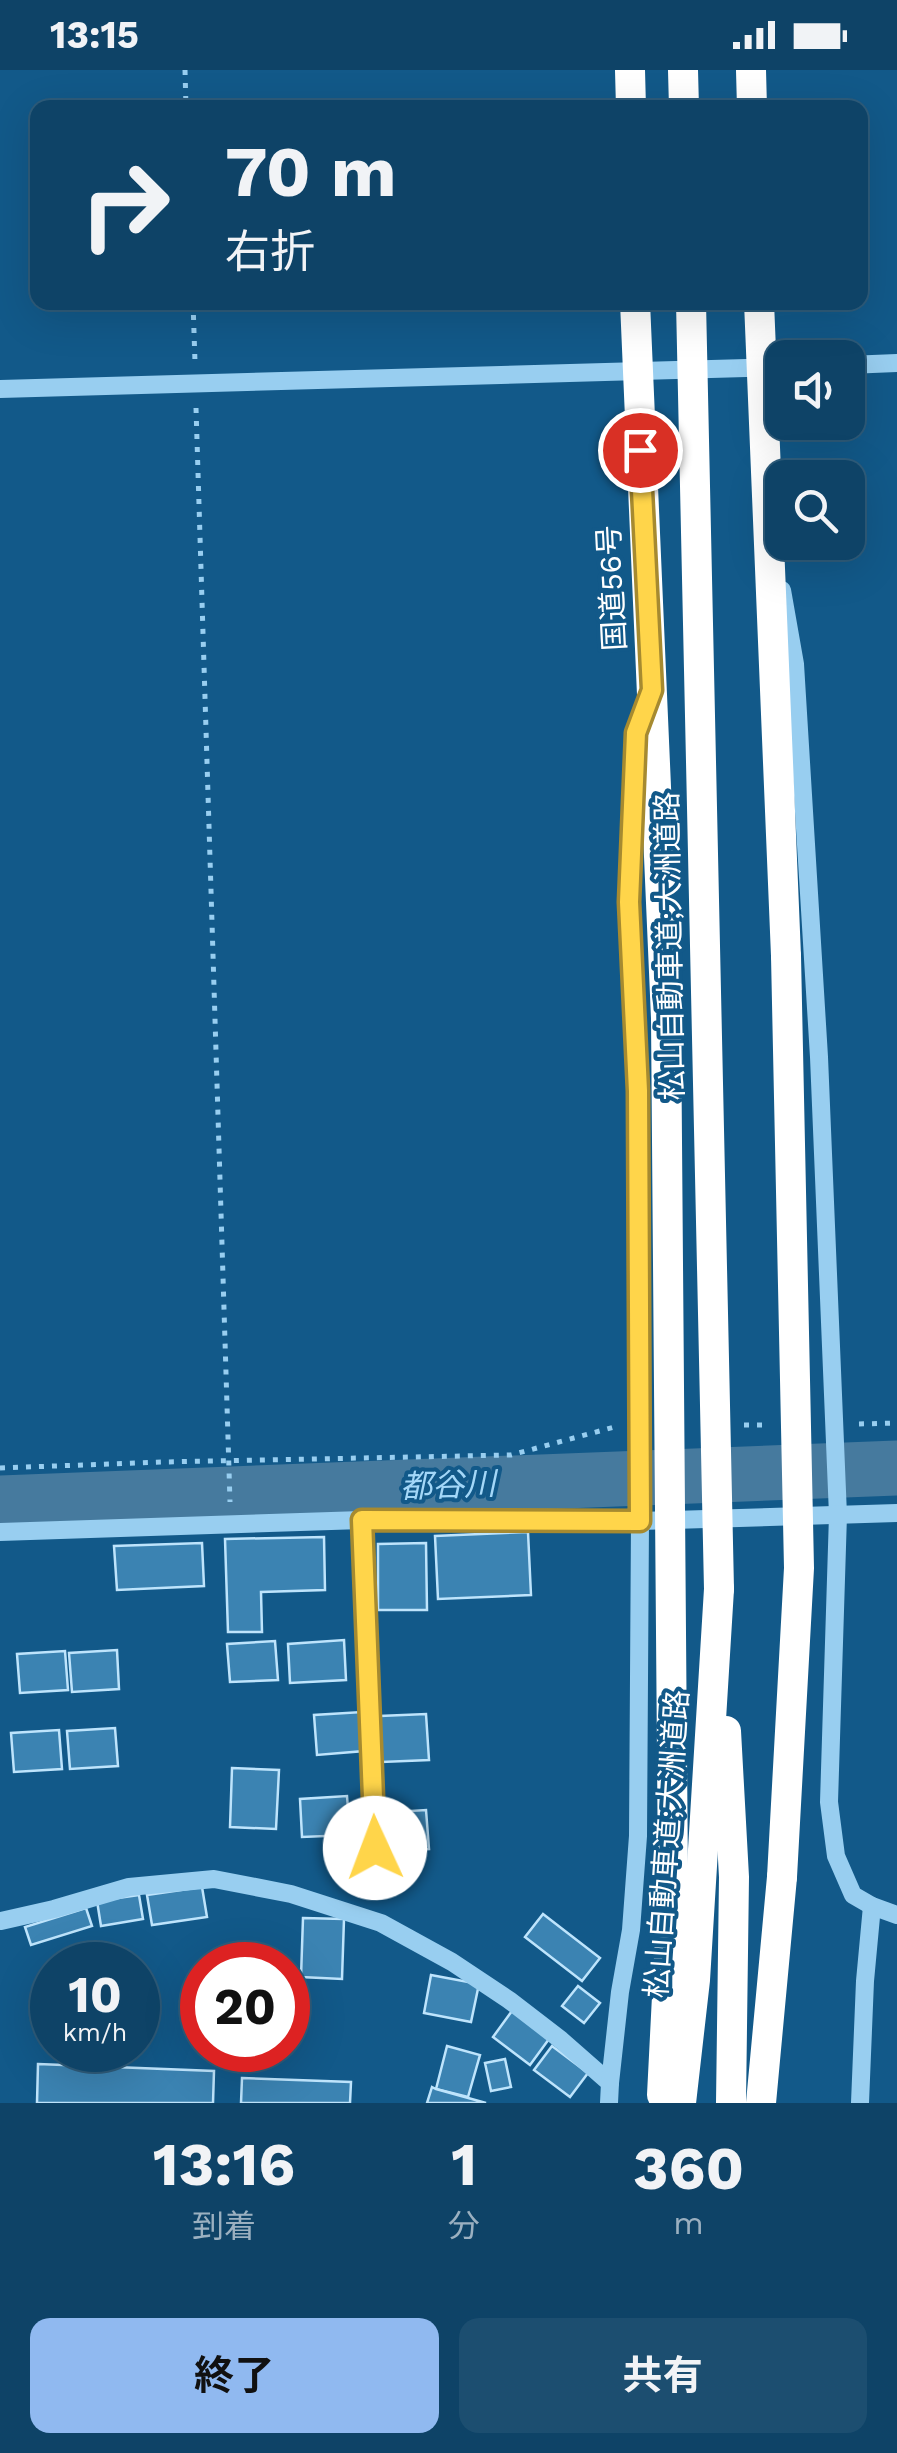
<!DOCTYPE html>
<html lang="ja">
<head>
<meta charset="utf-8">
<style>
	body { margin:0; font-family:"Work Sans","Noto Sans JP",sans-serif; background:#1c4e70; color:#f1f3f6; height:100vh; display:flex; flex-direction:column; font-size:38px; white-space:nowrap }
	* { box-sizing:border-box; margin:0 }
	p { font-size:32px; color:#9bb0c0 }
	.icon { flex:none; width:55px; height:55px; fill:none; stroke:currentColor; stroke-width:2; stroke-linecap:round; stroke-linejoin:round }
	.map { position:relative; height:2033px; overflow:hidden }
	.details { display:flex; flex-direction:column; background:#0e4367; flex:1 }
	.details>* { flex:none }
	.banner { position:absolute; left:30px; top:30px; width:838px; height:210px; border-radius:20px; box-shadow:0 10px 40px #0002,0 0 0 2px #2e5c7b; background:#0e4367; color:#f1f3f6; overflow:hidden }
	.tools { position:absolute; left:765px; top:270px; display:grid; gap:20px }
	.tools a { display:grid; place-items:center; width:100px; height:100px; border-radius:20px; background:#0e4367; box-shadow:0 10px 40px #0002,0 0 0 2px #2e5c7b; font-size:50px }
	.speed { position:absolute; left:30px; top:1872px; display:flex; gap:20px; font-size:50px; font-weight:700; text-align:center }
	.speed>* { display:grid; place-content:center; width:130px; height:130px; border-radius:50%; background:#0e4367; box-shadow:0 10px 40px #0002,0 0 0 2px #2e5c7b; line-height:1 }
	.speed small { font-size:25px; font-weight:400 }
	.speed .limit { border:15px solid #d22; background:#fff; color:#111 }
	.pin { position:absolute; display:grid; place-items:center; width:85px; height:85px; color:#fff; margin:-42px; border:5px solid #fff; border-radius:50%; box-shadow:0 2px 10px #0007 }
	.me { position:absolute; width:110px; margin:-55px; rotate:358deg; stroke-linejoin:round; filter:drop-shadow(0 0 8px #0008) }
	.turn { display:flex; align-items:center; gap:35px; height:210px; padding:0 30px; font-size:45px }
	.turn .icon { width:130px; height:130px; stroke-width:2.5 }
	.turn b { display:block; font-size:70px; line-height:85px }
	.eta { display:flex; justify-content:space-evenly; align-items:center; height:170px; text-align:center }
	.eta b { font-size:60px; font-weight:700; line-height:70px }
	.action { display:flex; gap:20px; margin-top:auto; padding:20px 30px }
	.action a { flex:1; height:115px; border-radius:20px; background:#90b9f0; color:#111; font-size:40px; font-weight:700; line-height:115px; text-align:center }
	.action a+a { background:#1c4e70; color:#f1f3f6 }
	.status { display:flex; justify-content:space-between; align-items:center; height:70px; padding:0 50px; background:#0e4367; direction:ltr }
	.status svg { height:28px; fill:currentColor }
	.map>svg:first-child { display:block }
</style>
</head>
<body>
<div class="status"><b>13:15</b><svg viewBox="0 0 49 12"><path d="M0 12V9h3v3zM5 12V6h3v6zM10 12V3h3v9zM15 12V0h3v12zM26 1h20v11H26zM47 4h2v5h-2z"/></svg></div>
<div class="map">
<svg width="897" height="2033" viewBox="0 0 897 2033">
	<rect width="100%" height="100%" fill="#125989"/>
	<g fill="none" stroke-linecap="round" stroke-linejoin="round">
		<polyline stroke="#467a9e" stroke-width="55" points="0,1433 897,1398"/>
	</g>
	<g fill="#3b83b2" stroke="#bee4fc" stroke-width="2.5">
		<polygon points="528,1462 531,1525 438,1529 435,1466"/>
		<polygon points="324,1467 325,1520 261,1522 262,1562 228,1562 225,1469"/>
		<polygon points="202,1473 204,1516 117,1520 114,1476"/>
		<polygon points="426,1473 427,1540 378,1540 378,1474"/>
		<polygon points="344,1570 346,1610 290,1613 288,1574"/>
		<polygon points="275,1571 278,1610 230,1612 227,1574"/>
		<polygon points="117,1580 119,1619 72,1622 69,1583"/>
		<polygon points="65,1581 68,1620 20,1623 17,1584"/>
		<polygon points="362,1642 364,1681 317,1685 314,1645"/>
		<polygon points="426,1644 429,1690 382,1692 380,1646"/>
		<polygon points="115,1658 118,1696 70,1699 67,1661"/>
		<polygon points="59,1660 62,1699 14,1702 11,1663"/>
		<polygon points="232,1698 279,1700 276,1759 230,1757"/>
		<polygon points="347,1726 350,1765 302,1767 300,1729"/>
		<polygon points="426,1740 429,1779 381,1782 379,1743"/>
		<polygon points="202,1817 207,1847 152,1855 147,1825"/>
		<polygon points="139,1825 143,1849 101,1856 97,1831"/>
		<polygon points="86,1838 92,1856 31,1875 25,1857"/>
		<polygon points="543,1844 600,1888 582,1911 525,1867"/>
		<polygon points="303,1848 344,1849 342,1909 301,1907"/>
		<polygon points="431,1905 479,1914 471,1952 424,1943"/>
		<polygon points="578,1916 600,1933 584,1953 562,1936"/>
		<polygon points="512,1941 549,1969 530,1995 493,1967"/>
		<polygon points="447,1976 480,1985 468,2027 436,2019"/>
		<polygon points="552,1976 588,2003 570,2027 534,2000"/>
		<polygon points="505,1989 511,2017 491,2021 485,1993"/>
		<polygon points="38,1994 214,2001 213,2033 37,2033"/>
		<polygon points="242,2008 351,2012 350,2033 241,2033"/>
		<polygon points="432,2017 436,2019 486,2033 427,2033"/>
	</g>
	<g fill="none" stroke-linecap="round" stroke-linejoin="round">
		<g stroke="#98cef0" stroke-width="5" stroke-dasharray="5 8" stroke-linecap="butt">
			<polyline points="185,0 186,38"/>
			<polyline points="193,232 195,292"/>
			<polyline points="196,338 230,1432"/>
			<polyline points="859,1354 897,1353"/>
			<polyline points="744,1355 768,1355"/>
			<polyline points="0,1398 163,1392 511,1385 618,1356"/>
		</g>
		<g stroke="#98cef0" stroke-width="18">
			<polyline points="848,295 897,293"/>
			<polyline points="0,319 782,297"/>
			<polyline points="782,520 795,594 819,987 838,1445 829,1732 836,1786 853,1825 872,1836 897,1845"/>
			<polyline points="362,1450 375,1778"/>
			<polyline points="0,1462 362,1450 640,1451 897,1443"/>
			<polyline points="1,1851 54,1839 129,1817 214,1809 291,1824 381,1853 452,1892 509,1930 561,1970 610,2013 609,2033"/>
			<polyline points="610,2013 620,1922 631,1860 638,1766 640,1451 638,1021 629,832 636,663 647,634"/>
			<polyline points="860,2033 865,1911 872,1836"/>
		</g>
		<g stroke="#fff" stroke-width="30">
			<polyline points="630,0 631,38"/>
			<polyline points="683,0 684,38"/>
			<polyline points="751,0 752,38"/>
			<polyline points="635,232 666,948"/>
			<polyline points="759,232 786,886"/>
			<polyline points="726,1661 734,1807 731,2033"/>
			<polyline points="662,2025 673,1808"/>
			<polyline points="681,2033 695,1910 719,1519"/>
			<polyline points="761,2033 782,1807"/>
		</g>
		<g stroke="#fff" stroke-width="30">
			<polyline points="691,232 719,1519"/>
			<polyline points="666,948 673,1808"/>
			<polyline points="782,1807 799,1498 786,886"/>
		</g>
	</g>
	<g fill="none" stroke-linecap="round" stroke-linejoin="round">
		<defs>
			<polyline id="route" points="375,1778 362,1450 640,1451 638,1021 629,832 636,663 652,620 640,380"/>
		</defs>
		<use href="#route" stroke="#a68a30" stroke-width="25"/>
		<use href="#route" stroke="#ffd54a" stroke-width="18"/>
	</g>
	<g text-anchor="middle" stroke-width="8" stroke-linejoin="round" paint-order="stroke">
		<g font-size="30" fill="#fff" stroke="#125989">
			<text transform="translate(612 518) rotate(-93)" y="10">国道56号</text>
			<text transform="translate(670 876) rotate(-91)" y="10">松山自動車道;大洲道路</text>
			<text transform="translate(667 1774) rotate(-86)" y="10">松山自動車道;大洲道路</text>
		</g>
		<g font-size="32" font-style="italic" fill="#a3d7f8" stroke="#125989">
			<text transform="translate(448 1415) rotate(-2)" y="11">都谷川</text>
		</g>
	</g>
</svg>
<div class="tools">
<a><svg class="icon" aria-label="sound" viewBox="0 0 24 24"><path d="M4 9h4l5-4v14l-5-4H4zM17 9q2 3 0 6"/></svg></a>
<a><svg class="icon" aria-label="search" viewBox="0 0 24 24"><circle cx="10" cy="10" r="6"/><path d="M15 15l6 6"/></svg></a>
</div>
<div class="speed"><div>10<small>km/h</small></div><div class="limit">20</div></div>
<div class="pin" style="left:640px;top:380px;background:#d93025"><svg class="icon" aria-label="arrive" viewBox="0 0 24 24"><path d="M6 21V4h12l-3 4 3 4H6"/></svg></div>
<svg class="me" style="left:375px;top:1778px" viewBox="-20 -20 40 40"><circle r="19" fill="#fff"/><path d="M0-13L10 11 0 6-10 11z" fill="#ffd54a"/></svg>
<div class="banner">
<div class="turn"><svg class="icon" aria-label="right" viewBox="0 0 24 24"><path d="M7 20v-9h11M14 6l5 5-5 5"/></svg><div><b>70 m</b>右折</div></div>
</div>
</div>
<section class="details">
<div class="eta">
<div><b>13:16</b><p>到着</p></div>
<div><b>1</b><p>分</p></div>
<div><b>360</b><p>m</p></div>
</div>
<div class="action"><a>終了</a><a>共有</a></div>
</section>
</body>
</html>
